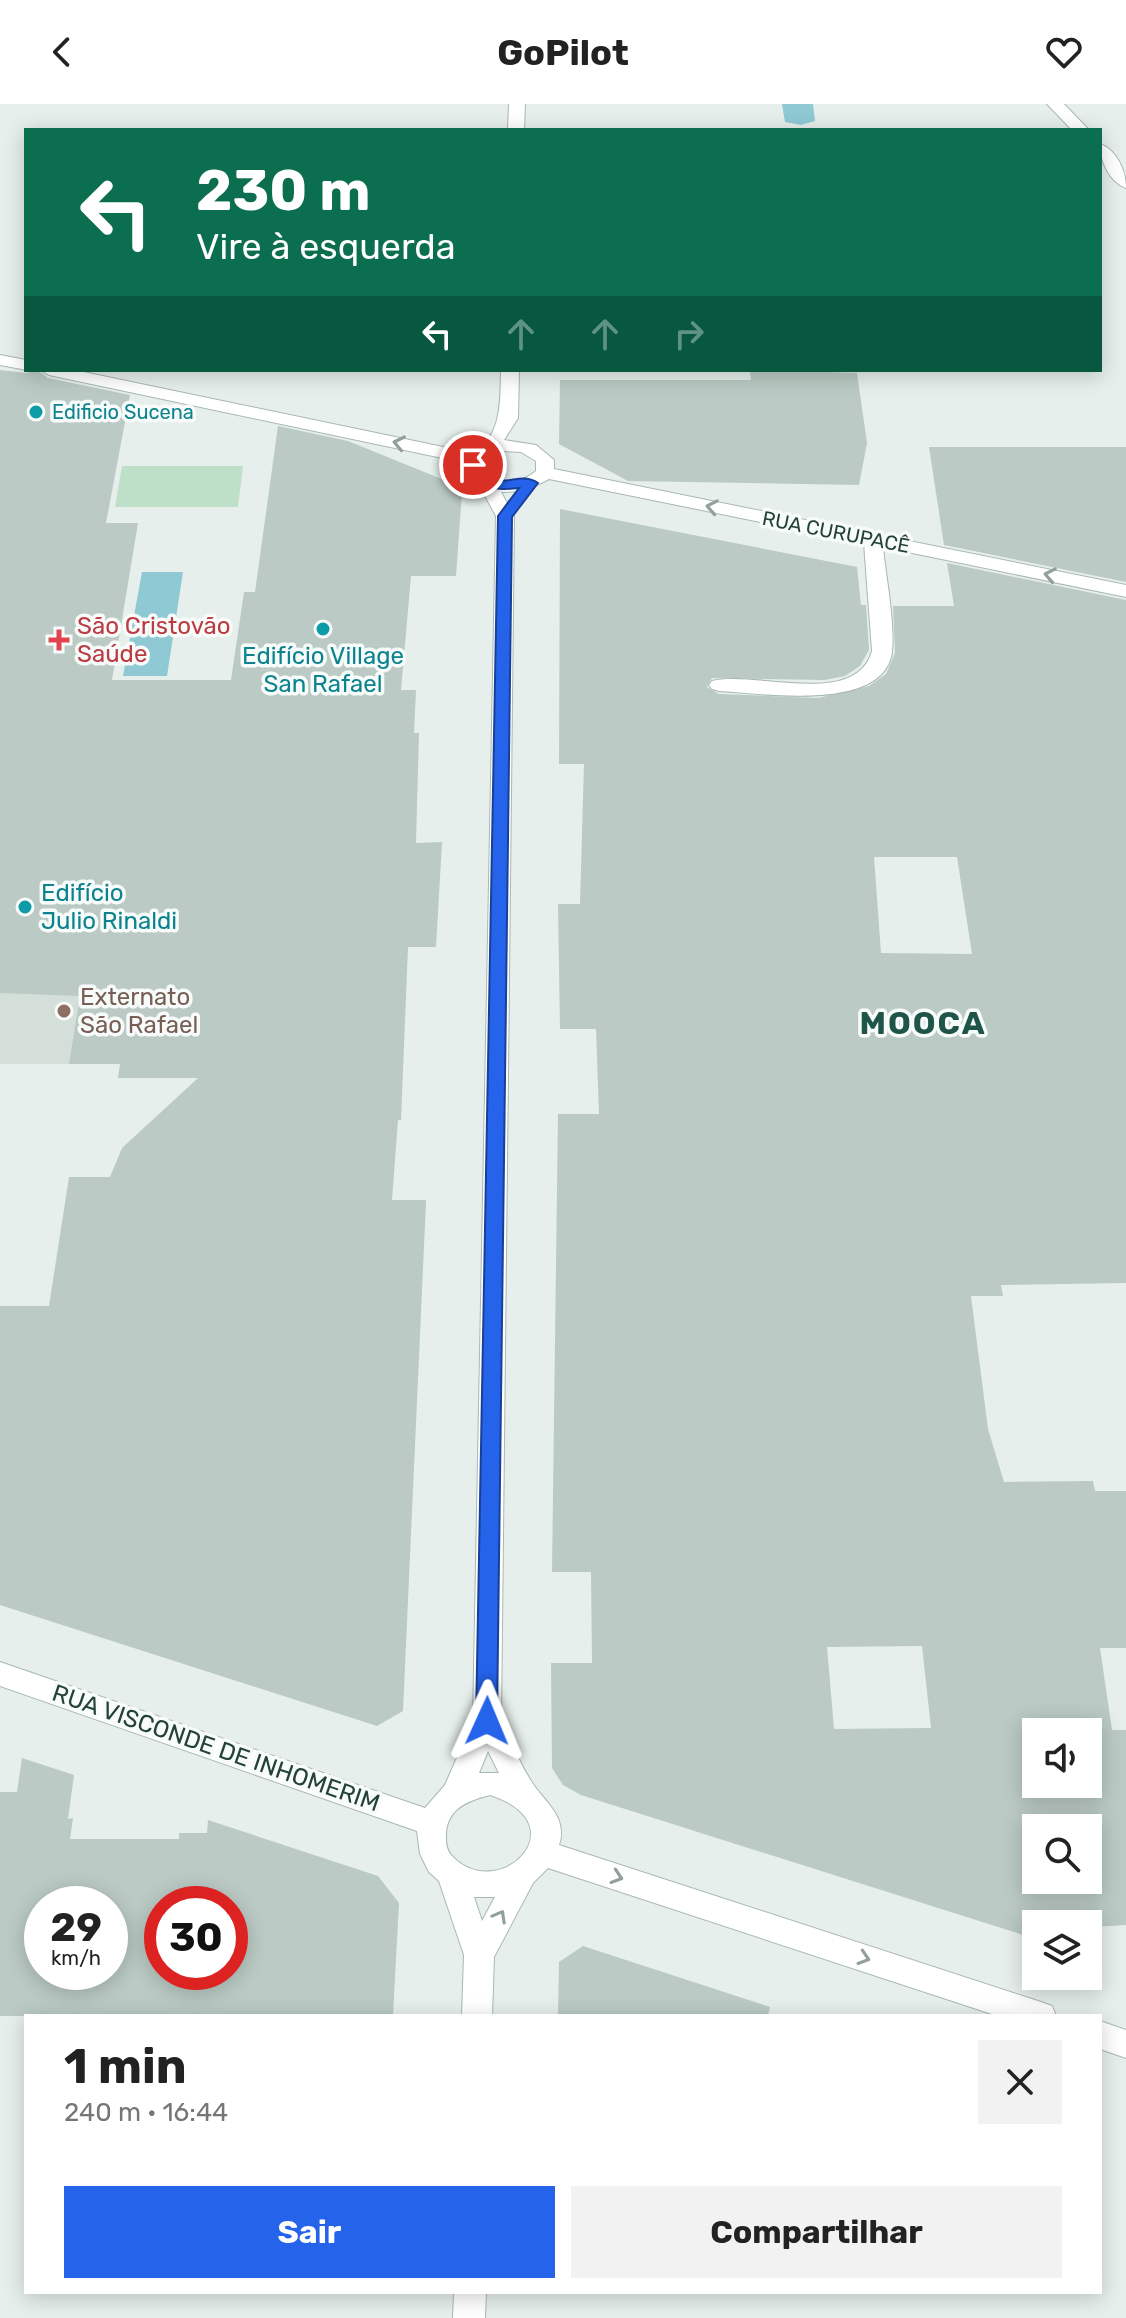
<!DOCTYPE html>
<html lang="pt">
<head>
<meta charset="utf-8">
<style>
	body { margin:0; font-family:Rubik,sans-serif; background:#f2f2f2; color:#222; height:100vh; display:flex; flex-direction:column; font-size:30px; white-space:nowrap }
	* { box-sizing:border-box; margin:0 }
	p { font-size:26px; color:#767676 }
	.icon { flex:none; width:44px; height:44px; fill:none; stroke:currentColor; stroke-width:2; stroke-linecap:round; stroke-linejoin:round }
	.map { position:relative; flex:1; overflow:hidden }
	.details { position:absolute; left:24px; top:1910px; width:1078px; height:280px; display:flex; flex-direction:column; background:#fff; border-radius:0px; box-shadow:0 4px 20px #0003 }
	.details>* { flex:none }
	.guide { position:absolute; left:24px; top:24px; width:1078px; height:244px; border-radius:0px; box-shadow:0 4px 20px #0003; background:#0b6e4f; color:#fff; overflow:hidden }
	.controls { position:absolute; left:1022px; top:1614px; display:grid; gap:16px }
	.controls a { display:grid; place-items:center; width:80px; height:80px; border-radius:0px; background:#fff; box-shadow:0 4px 20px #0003; font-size:40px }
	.speed { position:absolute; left:24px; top:1782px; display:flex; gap:16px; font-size:40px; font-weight:700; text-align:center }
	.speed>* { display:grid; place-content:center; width:104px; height:104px; border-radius:50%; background:#fff; box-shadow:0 4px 20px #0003; line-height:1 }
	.speed small { font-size:20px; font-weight:400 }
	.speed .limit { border:12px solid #d22; background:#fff; color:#111 }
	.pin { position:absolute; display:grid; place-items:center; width:68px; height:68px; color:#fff; margin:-34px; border:4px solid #fff; border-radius:50%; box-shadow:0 2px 8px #0007 }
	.me { position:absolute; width:88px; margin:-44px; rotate:1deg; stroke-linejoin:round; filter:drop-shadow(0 0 6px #0008) }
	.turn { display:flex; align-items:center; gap:28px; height:168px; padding:0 40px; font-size:36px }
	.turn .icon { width:104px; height:104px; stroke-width:2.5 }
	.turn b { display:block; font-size:56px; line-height:68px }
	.lanes { display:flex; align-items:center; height:76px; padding:0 40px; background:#0003; justify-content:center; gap:40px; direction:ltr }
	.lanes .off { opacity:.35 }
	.round { display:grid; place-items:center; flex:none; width:84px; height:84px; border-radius:0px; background:#f2f2f2 }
	.headline { display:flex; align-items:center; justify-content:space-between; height:136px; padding:0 40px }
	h1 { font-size:48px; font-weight:700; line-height:60px }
	.button { display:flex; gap:16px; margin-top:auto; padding:16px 40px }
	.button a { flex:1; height:92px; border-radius:0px; background:#2563eb; color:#fff; font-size:32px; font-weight:700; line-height:92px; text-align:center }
	.button a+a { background:#f2f2f2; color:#222 }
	header { display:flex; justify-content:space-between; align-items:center; height:104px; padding:0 40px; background:#fff; font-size:36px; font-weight:700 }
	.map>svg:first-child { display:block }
</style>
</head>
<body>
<header><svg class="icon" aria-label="back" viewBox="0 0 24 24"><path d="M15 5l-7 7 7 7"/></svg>GoPilot<svg class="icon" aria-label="heart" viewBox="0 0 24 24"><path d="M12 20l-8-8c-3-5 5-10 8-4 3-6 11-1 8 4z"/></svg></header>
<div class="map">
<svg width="1126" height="2214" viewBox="0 0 1126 2214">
	<rect width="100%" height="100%" fill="#e6efeb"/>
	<polygon fill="#d4dfda" points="0,853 136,853 120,960 0,960"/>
	<polygon fill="#bfe0c8" points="122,362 243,362 238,403 115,403"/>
	<g fill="#8ec9d4">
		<polygon points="782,0 813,0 815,17 801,21 785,18"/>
		<polygon points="142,468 183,468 167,572 123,572"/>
	</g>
	<g fill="#bbcac4" fill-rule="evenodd">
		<polygon points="0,266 26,269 37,266 48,274 130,291 106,419 138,419 112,576 231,576 244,488 255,488 278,322 348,337 449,378 462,388 456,472 411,472 401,586 416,586 414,629 419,629 416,739 442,738 436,843 408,843 401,1016 398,1016 392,1096 426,1096 425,1120 403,1607 377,1622 0,1501 0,1202 49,1202 69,1073 110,1073 122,1044 198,974 118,974 120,960 69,960 80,892 0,889"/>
		<polygon points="770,266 857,269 867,339 859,381 628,377 559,340 560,276 751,276 750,267"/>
		<polygon points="929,343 1126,343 1126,478 944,441"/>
		<path d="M560,405l297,58 4,38h5l3,45 -9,16 -15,10 -20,4 -113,-2 -5,9 12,7 99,4 51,-12 17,-12 9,-21 -2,-47h61l-7,-43 179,37v683l-125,2 2,11h-32l17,133 16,53 89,-1 2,10h31v157h-26l12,82h14v195l-32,2 4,32 -10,-3v-32h-52v15l-455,-144 -18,-10 -11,-17 -1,-105h41l-1,-91h-39l6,-458h41l-3,-85h-36l-2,-125h22l4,-140h-25zM874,753h83l15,97 -91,-1zM922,1542l9,82 -97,1 -7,-82zM1036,1628h52v52h-52zM1036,1724h52v52h-52z"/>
		<path d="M22,1654l52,17 -6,44 5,-1 -3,21h109v-6h28l1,-13 170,56 21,27 -6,113h-393v-224h17zM42,1800h68v68h-68zM162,1800h68v68h-68z"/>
		<polygon points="583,1842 770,1903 768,1912 558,1912 559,1858"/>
	</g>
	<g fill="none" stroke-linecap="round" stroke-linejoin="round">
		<defs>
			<g id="minor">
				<polygon points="509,0 525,0 524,26 508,26"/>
				<polygon points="1047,0 1064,0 1089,26 1072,26"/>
				<path d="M1100,40c17,6 26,27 26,44 -17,-6 -26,-28 -26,-44z"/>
				<polygon points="0,251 26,256 27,266 0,261"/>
				<path d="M40,266h34l398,83c31,-16 28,-53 29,-83h18l-1,48 -14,22 32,5 18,15v9l572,116v12l-243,-50c3,31 12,75 9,105 -8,61 -131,41 -173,39l-7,-2 -3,-4 3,-4c42,-11 144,28 160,-30l-8,-108 -315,-64 -24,12 -24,1 13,24 -13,1205c10,20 19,44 32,63 13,19 35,34 26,61l482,157 11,4 4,10h-58l-450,-148 -15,15 -39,74 -2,59h-30l2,-61 -25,-74 -10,-9 -9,-18 -3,-23 -417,-145v-24l425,146 20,-23 28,-64 23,-1205 -17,-31 -14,-13 1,-9 -417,-88zM503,347l18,1 15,9v10c-17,14 -36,14 -53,0l1,-9zM488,1647l11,22h-20zM490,1691c92,30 7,111 -39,60 -4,-5 -5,-10 -5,-17 -1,-28 20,-37 44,-43zM474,1793h21l-13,24z"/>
				<polygon points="1100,1917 1126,1926 1126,1954 1100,1945"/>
				<polygon points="454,2188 486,2188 485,2214 453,2214"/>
			</g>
		</defs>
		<use href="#minor" stroke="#a8b8b2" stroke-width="2"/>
		<use href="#minor" fill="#fff" fill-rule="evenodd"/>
	</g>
	<defs><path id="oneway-chevron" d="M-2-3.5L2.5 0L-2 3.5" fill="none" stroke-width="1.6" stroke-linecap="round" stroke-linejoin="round" transform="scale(2)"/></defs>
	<g stroke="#92a09c">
		<use href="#oneway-chevron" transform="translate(399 339) rotate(-168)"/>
		<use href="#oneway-chevron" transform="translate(712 403) rotate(-169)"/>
		<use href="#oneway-chevron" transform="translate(1050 471) rotate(-169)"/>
		<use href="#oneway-chevron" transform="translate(617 1773) rotate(18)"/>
		<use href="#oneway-chevron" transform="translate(500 1812) rotate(-61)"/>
		<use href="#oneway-chevron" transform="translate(864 1854) rotate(18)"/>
	</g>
	<path fill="#2563eb" stroke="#184099" stroke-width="2" d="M473,357l5,1c21,36 38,6 60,21l-26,34 -15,1204 -3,7h-15l-3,-7 22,-1205 21,-28c-25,3 -41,1 -53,-23z"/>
	<g fill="#0f9aa8" stroke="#f7fbf9" stroke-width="3">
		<circle cx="36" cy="308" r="8"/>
		<circle cx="323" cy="525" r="8"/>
		<circle cx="25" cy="803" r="8"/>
	</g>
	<path fill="#e0444e" stroke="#f7fbf9" stroke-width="3" d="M55 524h8v8h8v8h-8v8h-8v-8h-8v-8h8z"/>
	<circle fill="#8d6e63" stroke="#f7fbf9" stroke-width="3" cx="64" cy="907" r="8"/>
	<g text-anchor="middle" stroke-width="7" stroke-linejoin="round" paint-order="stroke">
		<g font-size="20" fill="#0d838f" stroke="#f7fbf9" text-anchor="start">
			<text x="52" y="315">Edificio Sucena</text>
		</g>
		<g font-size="20" fill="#24423a" stroke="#f7fbf9">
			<text transform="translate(836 428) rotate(11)" y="7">RUA CURUPACÊ</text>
		</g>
		<g font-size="24" fill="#be3a42" stroke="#f7fbf9" text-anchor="start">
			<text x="77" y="530">São Cristovão<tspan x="77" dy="28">Saúde</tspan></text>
		</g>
		<g font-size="24" fill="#0d838f" stroke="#f7fbf9">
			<text x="323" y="560">Edifício Village<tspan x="323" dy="28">San Rafael</tspan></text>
			<text x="41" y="797" text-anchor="start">Edifício<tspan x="41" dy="28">Julio Rinaldi</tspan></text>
		</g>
		<g font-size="24" fill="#785e54" stroke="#f7fbf9" text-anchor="start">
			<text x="80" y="901">Externato<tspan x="80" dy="28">São Rafael</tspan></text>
		</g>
		<g font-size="24" fill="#24423a" stroke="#f7fbf9">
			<text transform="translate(216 1644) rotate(19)" y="8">RUA VISCONDE DE INHOMERIM</text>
		</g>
		<g font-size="32" font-weight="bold" letter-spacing="2" fill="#1f5548" stroke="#f7fbf9">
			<text x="923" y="930">MOOCA</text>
		</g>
	</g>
</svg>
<div class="controls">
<a><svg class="icon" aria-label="sound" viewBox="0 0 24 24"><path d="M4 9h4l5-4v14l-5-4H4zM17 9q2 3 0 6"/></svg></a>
<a><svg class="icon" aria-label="search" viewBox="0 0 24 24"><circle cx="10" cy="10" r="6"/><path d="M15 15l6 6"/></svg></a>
<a><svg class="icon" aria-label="layers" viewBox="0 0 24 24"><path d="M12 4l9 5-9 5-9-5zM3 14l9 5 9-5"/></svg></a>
</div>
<div class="speed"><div>29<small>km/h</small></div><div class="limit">30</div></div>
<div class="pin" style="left:473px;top:361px;background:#d93025"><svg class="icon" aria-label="arrive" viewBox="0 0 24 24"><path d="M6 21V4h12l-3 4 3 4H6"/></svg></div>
<svg class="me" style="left:487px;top:1617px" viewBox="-20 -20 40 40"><path d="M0-17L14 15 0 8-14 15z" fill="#2563eb" stroke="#fff" stroke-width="4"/></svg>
<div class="guide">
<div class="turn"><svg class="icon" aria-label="left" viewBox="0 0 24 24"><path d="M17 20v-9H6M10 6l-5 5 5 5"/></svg><div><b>230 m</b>Vire à esquerda</div></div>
<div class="lanes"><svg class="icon" aria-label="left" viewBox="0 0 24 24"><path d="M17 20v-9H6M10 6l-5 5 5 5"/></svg><svg class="icon off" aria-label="ahead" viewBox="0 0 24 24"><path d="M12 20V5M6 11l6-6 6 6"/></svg><svg class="icon off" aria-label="ahead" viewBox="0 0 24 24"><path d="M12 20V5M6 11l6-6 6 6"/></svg><svg class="icon off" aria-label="right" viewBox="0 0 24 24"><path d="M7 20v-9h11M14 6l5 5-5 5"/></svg></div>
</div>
<section class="details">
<div class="headline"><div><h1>1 min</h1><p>240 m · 16:44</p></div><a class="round"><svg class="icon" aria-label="close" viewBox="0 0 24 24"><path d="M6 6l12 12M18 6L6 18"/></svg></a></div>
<div class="button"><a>Sair</a><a>Compartilhar</a></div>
</section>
</div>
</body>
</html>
